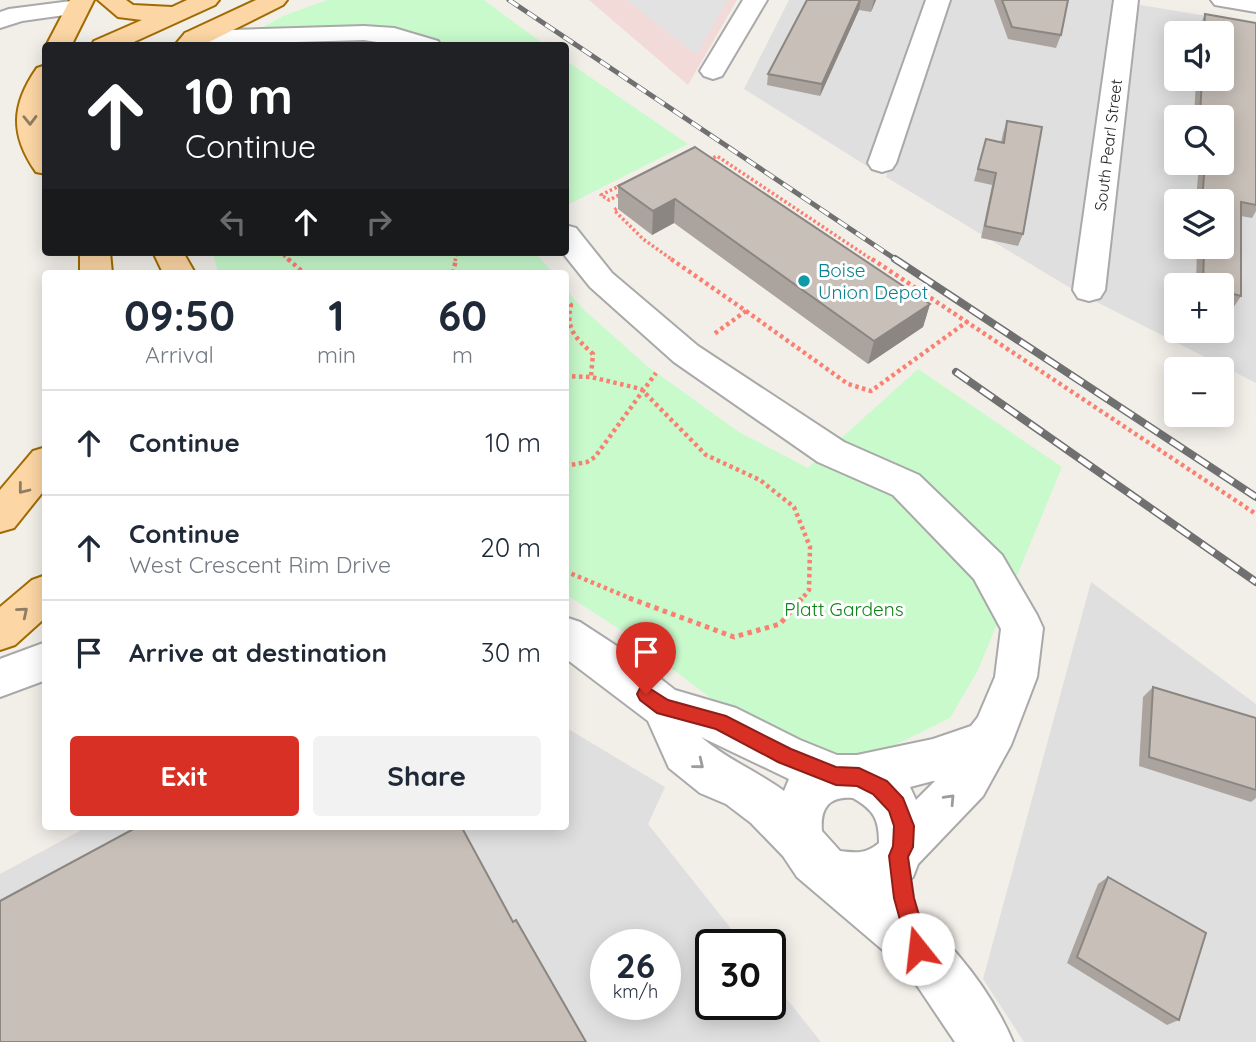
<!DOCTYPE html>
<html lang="en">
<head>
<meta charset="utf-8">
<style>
	body { margin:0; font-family:Quicksand,sans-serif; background:#f2f2f3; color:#1f2937; height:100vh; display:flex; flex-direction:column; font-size:26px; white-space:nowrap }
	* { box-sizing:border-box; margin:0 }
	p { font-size:23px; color:#747a83 }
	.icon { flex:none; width:38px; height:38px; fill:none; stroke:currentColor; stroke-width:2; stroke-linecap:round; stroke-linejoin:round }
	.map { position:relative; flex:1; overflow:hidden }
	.drawer { position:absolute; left:42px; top:270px; width:527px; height:560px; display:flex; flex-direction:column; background:#fff; border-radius:7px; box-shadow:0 4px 18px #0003 }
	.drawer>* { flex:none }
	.top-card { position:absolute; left:42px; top:42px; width:527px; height:214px; border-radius:7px; box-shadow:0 4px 18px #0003; background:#202124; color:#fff; overflow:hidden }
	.buttons { position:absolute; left:1164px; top:21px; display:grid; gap:14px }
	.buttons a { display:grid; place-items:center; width:70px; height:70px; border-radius:7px; background:#fff; box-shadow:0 4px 18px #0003; font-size:35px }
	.speed { position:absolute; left:590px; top:929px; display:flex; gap:14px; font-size:35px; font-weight:700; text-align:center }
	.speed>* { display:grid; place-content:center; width:91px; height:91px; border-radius:50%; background:#fff; box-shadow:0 4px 18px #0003; line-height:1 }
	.speed small { font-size:18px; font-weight:400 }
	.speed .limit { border:4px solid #111; border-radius:10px; background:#fff; color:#111 }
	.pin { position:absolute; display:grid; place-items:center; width:60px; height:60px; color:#fff; margin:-72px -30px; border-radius:50% 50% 50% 0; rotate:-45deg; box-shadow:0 0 7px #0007 }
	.pin .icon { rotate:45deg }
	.me { position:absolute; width:77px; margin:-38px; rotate:344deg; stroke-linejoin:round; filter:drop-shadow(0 0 5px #0008) }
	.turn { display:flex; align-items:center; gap:24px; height:147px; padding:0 28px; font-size:32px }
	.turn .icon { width:91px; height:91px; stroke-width:2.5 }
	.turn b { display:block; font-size:49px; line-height:60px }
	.lanes { display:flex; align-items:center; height:66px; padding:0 28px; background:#0003; justify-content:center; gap:35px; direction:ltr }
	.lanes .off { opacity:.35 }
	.eta { display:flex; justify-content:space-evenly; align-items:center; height:119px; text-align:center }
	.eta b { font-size:42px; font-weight:800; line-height:49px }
	.cta { display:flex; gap:14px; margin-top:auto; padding:14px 28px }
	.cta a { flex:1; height:80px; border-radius:7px; background:#d93025; color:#fff; font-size:28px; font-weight:800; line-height:80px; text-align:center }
	.cta a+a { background:#f2f2f3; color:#1f2937 }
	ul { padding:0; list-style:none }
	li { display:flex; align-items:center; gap:21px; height:105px; padding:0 28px; border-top:2px solid #e0e1e3 }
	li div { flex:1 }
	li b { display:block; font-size:26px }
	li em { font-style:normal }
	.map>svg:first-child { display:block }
</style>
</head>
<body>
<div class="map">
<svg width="1256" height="1042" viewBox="0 0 1256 1042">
	<rect width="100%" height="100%" fill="#f2efe9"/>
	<g fill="#e0dfdf" fill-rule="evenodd">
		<polygon points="789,0 935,0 870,168 744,89"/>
		<path d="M950,0h160l146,24v359l-179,-91 -191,-115zM1176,33h46v46h-46zM1176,117h46v46h-46zM1176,201h46v46h-46zM1176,285h46v46h-46z"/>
		<polygon points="1091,582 1256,704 1256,1042 1024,1042 983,979"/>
		<path d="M565,727l100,60 -17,37 96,121h-34v59h60v-26l51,64h-821v-168l89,-48h476zM606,945h59v59h-59z"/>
	</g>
	<polygon fill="#f2dad9" points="589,0 737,0 688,85"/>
	<g fill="#c8facc">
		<polygon points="327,0 484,0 545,45 229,46 283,16"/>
		<polygon points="565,60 688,144 565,206"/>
		<polygon points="213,252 535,252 553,273 218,273"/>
		<polygon points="565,288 584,310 647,366 739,432 808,468 918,369 1062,467 978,670 950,718 887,749 853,757 812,754 752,730 627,634 565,594"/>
	</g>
	<polygon fill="#e2e2e2" points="627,0 728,0 696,55"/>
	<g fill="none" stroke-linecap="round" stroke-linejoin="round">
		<defs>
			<g id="minor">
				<polygon points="79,0 86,2 90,7 86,12 22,21 0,28 0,12 9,9"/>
				<polygon points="743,0 767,0 722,76 713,79 704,76 700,71"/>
				<polygon points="926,0 950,0 896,163 892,169 882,172 872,169 868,163"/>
				<polygon points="1114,0 1138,0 1105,290 1100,298 1089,301 1078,298 1073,290"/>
				<polygon points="1211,0 1256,0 1256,12 1215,5"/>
				<polygon points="364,26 394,28 438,41 441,46 402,46 364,40 194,45 185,43 182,38 185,33 194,31"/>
				<path d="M565,225l11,3 36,45 86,73 146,96 75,33 83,80 35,60 6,13 -6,49 -26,68 -28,51 -65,68 -5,13 -20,15c49,40 95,91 120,150h-58l-37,-55 -27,-30 -94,-80 -14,-21 -32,-33 -25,-19 -26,-11 -31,-25 -21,-47 -83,-63v-41l15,5 49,32 46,36 61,18 64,32 37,15h20l76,-16 38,-13 7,-9 17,-40 6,-48 -27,-50 -81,-84 -75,-33 -144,-100 -84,-75 -28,-35h3zM701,737l88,42 -5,12c-27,-20 -58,-32 -83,-54zM933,781h2l-19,19 -6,-13zM853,798c21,12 26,21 26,45 -13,11 -22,10 -39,8l-18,-20c-2,-23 7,-35 31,-33z"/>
				<polygon points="46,642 46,680 0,697 0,659"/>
			</g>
			<g id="major">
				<polygon points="70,0 94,0 71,46 46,46"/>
				<polygon points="98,0 126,0 133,5 172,7 187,0 219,0 215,5 125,46 91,46 94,41 142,20 118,17"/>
				<polygon points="256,0 287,0 283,5 201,46 174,46 185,33"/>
				<path d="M46,65l-3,55 3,54 -10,-2c-26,-37 -25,-67 1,-104z"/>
				<polygon points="80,252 110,252 112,273 80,273"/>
				<polygon points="153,252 183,252 195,273 163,273"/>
				<polygon points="46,447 46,488 14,528 0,532 0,490 33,451"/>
				<polygon points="46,575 46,617 15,645 0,650 0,607 32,580"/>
			</g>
		</defs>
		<use href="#minor" stroke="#a9a9a9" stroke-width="4"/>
		<use href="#major" stroke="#a06b00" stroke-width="4"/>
		<g stroke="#fa8072" stroke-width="3.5" stroke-dasharray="2.5 2.5" stroke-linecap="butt">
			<polyline points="709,160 717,156 874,261"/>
			<polyline points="621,185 601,195 609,200 623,193"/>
			<polyline points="621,206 614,210 643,239 674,261"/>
			<polyline points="280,252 290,261"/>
			<polyline points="455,261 457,252"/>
		</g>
		<g stroke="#fa8072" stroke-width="4.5" stroke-dasharray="3.5 3.5" stroke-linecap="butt">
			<polyline points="288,259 304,273"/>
			<polyline points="671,259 746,311 714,334"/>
			<polyline points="872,259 1256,514"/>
			<polyline points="453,273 456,259"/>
			<path d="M565,299l6,6c-6,24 5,33 22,49l-2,23 50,12 65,66 54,25 34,27 16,40 -1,43 -8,10"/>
			<polyline points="746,311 848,384 871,391 968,321"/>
			<polyline points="565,376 591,377"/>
			<polyline points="565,466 587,462 595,457 656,373"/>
			<polyline points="565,571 634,600"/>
		</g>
		<polyline stroke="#fa8072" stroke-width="5" stroke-dasharray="4.5 4.5" stroke-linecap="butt" points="629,598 734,637 780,624 802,598"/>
		<use href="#minor" fill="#fff" fill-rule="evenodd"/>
		<use href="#major" fill="#fcd6a4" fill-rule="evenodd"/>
		<defs>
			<polyline id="rail-far1" points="509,0 898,261"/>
			<g id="rail">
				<polyline points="895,259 1256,497"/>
				<polyline points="956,372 1256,582"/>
			</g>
		</defs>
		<use href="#rail-far1" stroke="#707070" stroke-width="5"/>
		<use href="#rail" stroke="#707070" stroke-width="8"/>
		<use href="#rail-far1" stroke="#fff" stroke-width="3.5" stroke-dasharray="11" stroke-linecap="butt"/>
		<use href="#rail" stroke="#fff" stroke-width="5" stroke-dasharray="15" stroke-linecap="butt"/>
	</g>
	<g fill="#aba49e">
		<polygon points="807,0 876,0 871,12 859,10 820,96 767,85 768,74"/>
		<polygon points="994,0 1068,0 1061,35 1056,48 1008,39"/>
		<polygon points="1205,14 1256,23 1256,211 1252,218 1241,216 1241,296 1233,308 1222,305 1222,285 1196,285 1197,247 1222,247 1222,201 1196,201 1199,163 1222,163 1222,117 1194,117 1196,79 1222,79 1222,33 1199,33 1200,26"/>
		<polygon points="1007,121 1023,234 1018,246 981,238 992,185 974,181 986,139 1001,142 1003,133"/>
		<polygon points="695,147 930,304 923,327 868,364 674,223 652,235 618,209 618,186"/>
		<polygon points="1153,687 1256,718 1256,798 1251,802 1139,766 1143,697"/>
		<polygon points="1108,877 1179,1020 1167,1025 1067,963 1098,884"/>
	</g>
	<g fill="#8b8681">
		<polygon points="861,0 859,10 820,96 822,84"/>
		<polygon points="874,0 876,0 871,12"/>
		<polygon points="675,199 674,223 652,235 653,211"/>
		<polygon points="930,304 923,327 868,364 874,341"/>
	</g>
	<g fill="#c7bfb8" stroke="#8b8681" stroke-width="2">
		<polygon points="807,0 860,0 822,84 768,74"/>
		<polygon points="1002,0 1068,0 1061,35 1012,27"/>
		<polygon points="1205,14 1256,23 1256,205 1241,202 1241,296 1222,291 1222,285 1203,285 1204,247 1222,247 1222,201 1202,201 1205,163 1222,163 1222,117 1208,117 1208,115 1200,114 1202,79 1222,79 1222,33 1204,33"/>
		<polygon points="1007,121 1042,127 1023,234 985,226 996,173 978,169 986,139 1004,143"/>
		<polygon points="695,147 930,304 874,341 675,199 653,211 618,186"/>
		<polygon points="1153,687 1256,718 1256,790 1149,757"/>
		<polygon points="139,826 461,826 513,922 516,920 586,1042 0,1042 0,901"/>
		<polygon points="1108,877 1206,933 1179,1020 1077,957"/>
	</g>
	<defs><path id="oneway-chevron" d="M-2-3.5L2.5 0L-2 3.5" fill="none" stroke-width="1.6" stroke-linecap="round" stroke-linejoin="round" transform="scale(1.75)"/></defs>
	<g stroke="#8f7c63">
		<use href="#oneway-chevron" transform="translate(30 120) rotate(89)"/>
		<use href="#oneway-chevron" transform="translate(23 489) rotate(128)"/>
		<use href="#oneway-chevron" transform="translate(23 612) rotate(-40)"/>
	</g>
	<g stroke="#9c9c9c">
		<use href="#oneway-chevron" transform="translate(699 764) rotate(39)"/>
		<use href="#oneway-chevron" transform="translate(950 799) rotate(-47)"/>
	</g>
	<polygon fill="#d93025" stroke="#8d1f18" stroke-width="2" points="646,686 668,700 726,716 791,749 836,767 859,768 887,781 903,798 914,826 913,847 908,857 914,898 929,949 926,956 918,959 911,956 908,949 894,898 889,856 893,846 894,826 889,811 873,794 857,786 836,785 778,762 716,729 657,713 640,700 637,694 640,688"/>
	<circle fill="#0f9aa8" stroke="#fff" stroke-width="2.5" cx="804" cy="281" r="7"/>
	<g text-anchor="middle" stroke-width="6" stroke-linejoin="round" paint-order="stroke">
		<g font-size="16" fill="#222" stroke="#fff">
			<text transform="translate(1108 145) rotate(-83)" y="6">South Pearl Street</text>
		</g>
		<g font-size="19" fill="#0d838f" stroke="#fff" text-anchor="start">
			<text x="818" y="277">Boise<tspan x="818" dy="22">Union Depot</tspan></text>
		</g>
		<g font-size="19" fill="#0c8416" stroke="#fff">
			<text x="844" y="616">Platt Gardens</text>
		</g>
	</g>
</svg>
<div class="buttons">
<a><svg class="icon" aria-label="sound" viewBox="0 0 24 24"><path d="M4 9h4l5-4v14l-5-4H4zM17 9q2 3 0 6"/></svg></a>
<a><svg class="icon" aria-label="search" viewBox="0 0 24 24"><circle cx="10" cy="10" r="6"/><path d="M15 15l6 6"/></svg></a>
<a><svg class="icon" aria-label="layers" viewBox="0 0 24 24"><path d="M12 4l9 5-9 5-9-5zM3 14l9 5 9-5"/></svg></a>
<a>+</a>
<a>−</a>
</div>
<div class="speed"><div>26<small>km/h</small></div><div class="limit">30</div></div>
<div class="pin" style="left:646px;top:694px;background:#d93025"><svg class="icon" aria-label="arrive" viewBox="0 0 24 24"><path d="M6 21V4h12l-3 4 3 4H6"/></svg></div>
<svg class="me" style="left:918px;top:949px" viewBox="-20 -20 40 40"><circle r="19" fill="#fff"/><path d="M0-13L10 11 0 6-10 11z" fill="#d93025"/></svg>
<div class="top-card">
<div class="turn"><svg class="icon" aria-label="ahead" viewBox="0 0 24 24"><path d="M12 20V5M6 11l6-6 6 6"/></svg><div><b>10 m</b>Continue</div></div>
<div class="lanes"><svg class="icon off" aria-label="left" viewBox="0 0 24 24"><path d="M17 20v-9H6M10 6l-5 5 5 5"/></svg><svg class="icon" aria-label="ahead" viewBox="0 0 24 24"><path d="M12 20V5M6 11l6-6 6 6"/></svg><svg class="icon off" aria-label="right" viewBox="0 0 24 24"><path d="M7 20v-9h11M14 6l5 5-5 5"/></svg></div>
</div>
<section class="drawer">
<div class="eta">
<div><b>09:50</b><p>Arrival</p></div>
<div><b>1</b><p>min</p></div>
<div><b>60</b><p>m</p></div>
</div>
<ul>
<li><svg class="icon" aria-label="ahead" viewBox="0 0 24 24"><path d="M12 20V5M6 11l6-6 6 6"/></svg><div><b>Continue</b></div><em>10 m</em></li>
<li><svg class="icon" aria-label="ahead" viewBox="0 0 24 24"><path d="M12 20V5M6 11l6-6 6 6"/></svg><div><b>Continue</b><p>West Crescent Rim Drive</p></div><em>20 m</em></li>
<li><svg class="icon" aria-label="arrive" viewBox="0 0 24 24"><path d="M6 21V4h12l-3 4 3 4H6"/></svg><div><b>Arrive at destination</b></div><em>30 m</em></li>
</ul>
<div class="cta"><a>Exit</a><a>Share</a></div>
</section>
</div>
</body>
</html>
